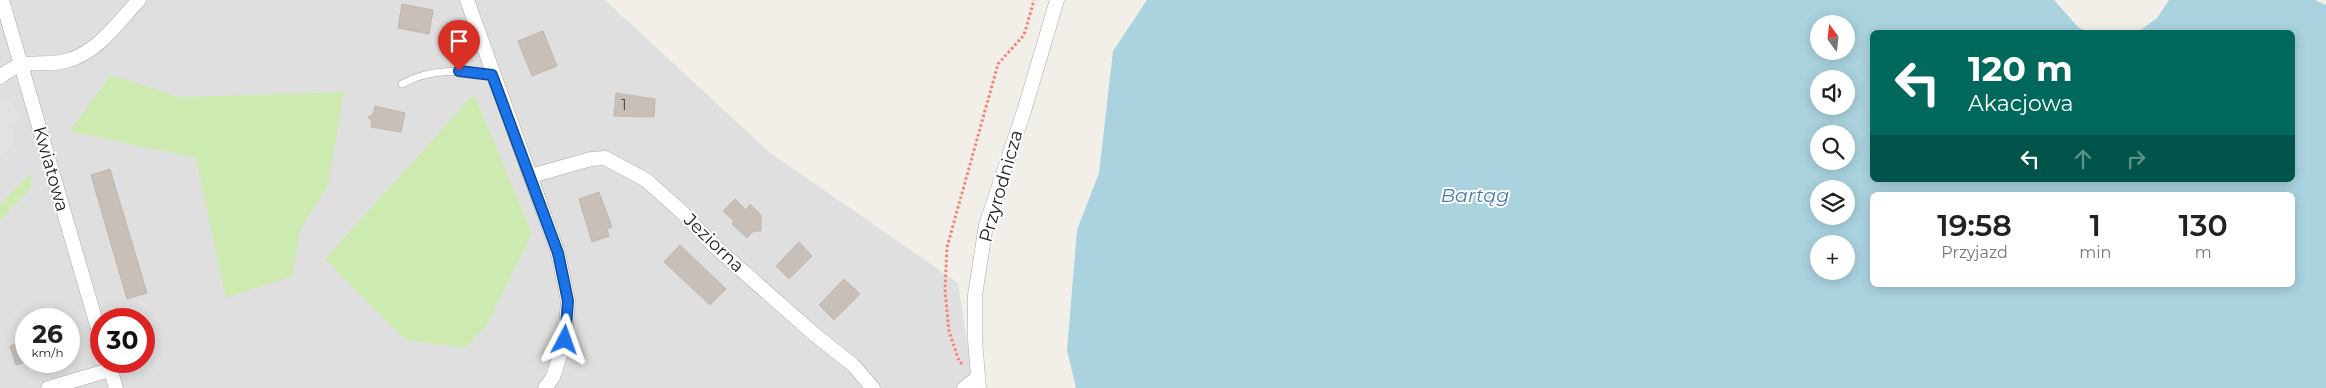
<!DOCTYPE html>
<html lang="pl">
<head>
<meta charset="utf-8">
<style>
	body { margin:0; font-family:Montserrat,sans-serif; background:#f6f6f6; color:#222; height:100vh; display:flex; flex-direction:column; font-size:19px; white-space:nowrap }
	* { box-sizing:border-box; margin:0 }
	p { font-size:16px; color:#767676 }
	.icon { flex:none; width:28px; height:28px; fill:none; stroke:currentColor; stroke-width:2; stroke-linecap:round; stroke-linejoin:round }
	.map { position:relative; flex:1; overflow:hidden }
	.drawer { position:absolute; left:1870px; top:192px; width:425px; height:95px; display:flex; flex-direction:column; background:#fff; border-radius:8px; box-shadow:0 2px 12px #0003 }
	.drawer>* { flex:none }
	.hud { position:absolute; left:1870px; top:30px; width:425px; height:152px; border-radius:8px; box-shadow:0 2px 12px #0003; background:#00695c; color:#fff; overflow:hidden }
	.needle { width:32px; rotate:345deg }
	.tools { position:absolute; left:1810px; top:15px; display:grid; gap:10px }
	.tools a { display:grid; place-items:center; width:45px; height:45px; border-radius:50%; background:#fff; box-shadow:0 2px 12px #0003; font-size:25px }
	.speed { position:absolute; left:15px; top:308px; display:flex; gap:10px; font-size:25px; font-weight:700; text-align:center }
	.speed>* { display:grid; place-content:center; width:65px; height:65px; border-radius:50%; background:#fff; box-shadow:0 2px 12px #0003; line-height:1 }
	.speed small { font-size:12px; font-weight:400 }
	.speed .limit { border:8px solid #d22; background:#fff; color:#111 }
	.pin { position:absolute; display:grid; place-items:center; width:42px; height:42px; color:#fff; margin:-51px -21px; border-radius:50% 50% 50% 0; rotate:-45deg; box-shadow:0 0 5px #0007 }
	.pin .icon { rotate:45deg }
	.me { position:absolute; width:55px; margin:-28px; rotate:4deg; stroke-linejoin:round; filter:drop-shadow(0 0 4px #0008) }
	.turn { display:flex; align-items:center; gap:18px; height:105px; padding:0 15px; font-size:22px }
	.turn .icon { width:65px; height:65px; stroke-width:2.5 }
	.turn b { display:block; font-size:35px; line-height:42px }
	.lanes { display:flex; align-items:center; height:48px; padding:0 15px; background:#0003; justify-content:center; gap:25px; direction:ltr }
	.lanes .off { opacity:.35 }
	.eta { display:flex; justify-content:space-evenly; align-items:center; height:85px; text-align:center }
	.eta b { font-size:30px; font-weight:600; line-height:35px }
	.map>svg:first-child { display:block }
</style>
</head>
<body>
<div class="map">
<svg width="2326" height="388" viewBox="0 0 2326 388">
	<rect width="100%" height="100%" fill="#f2efe9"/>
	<path fill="#e0dfdf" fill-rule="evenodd" d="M0,0h605l164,152 189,131 16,105h-974zM26,319h43v42h-43zM101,319h43v42h-43z"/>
	<g fill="#cdebb0">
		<polygon points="111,75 180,97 344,92 328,185 300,230 292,276 226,298 196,158 69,131"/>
		<polygon points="474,94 532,234 487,325 465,348 406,340 325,259"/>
		<polygon points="31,173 31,188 0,221 0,205"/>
	</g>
	<polygon fill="#e2e2e2" points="11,100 20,119 12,125 14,144 0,159 0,104"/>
	<path fill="#aad3df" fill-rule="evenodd" d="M1147,0h907l24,27 9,5h-215v148h420v-148h-154l19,-14 12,-18h146l11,5v383h-1250l-9,-38 10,-120 22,-57 14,-122zM1819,24h27v27h-27zM1819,79h27v27h-27zM1819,134h27v27h-27zM1819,189h27v27h-27zM1872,195h420v90h-420zM1819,244h27v27h-27z"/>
	<g fill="#c7bfb8" stroke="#c4b6ab">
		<polygon points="402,4 433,10 429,34 398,28"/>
		<polygon points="543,31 557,66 532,76 518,41"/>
		<polygon points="616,93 655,99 654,117 614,116"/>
		<polygon points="375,106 405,113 401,132 371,127 372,122 368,117 373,114"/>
		<polygon points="110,169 147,293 127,299 91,175"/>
		<polygon points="599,192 612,227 607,229 609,236 592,242 579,199"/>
		<polygon points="735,199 746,210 750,204 761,215 761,231 754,231 747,238 732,224 734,221 723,211"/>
		<polygon points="799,242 812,256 789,279 776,266"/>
		<polygon points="680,245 726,289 710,305 664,262"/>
		<polygon points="844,279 860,294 834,320 819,305"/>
		<polygon points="26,341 26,362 16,365 10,346"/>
	</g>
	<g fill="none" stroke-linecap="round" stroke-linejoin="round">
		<defs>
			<path id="lane" d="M402,84c29,-16 58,-14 91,-9"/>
			<g id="street">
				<polyline points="2,0 101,339"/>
				<polyline points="467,0 558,253 568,301 565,340 553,377 545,388"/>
				<path d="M0,77c28,-23 42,-8 69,-17 30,-9 49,-38 70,-60"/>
				<polyline points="531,176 591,159 605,158 646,180 683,213 712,244 814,334 853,365 873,388"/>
				<polyline points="108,362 116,388"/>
				<polyline points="48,388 110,370"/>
				<polyline points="964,388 977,378"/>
				<polyline points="979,388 975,340 975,295 986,225 1024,111 1057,0"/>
			</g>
		</defs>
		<use href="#lane" stroke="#a9a9a9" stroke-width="8"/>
		<use href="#street" stroke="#a9a9a9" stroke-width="15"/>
		<polyline stroke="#fa8072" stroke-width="3" stroke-dasharray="2.5 2.5" stroke-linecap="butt" points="962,364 959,361 949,331 945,291 947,247 998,64 1024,35 1034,0"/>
		<use href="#lane" stroke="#fff" stroke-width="7"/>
		<use href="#street" stroke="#fff" stroke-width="14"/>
	</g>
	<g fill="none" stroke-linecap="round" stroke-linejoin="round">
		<defs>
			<polyline id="route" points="459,71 492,75 558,253 568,301 565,340"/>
		</defs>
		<use href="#route" stroke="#114b97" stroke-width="12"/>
		<use href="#route" stroke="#1a73e8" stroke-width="9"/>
	</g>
	<g text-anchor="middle" stroke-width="4" stroke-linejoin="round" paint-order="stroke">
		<g font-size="15" fill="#4b4948">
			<text x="624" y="110">1</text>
		</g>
		<g font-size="18" fill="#222" stroke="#fff">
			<text transform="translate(51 169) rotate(74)" y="6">Kwiatowa</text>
			<text transform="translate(1001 186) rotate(-74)" y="6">Przyrodnicza</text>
			<text transform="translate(714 243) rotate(44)" y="6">Jeziorna</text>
		</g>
		<g font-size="19" font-style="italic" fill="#4a7aab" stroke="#fff">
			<text x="1475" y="202">Bartąg</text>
		</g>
	</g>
</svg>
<div class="tools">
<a><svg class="needle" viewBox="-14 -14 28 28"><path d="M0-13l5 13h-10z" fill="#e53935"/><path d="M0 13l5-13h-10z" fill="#767676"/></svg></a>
<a><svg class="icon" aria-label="sound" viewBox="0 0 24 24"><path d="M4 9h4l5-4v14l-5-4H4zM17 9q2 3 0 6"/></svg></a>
<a><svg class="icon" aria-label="search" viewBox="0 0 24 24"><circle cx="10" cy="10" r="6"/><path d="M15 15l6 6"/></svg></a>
<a><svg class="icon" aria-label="layers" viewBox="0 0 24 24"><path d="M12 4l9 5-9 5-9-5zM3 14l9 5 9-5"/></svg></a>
<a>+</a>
</div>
<div class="speed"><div>26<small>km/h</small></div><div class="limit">30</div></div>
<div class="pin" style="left:459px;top:71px;background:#d93025"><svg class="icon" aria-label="arrive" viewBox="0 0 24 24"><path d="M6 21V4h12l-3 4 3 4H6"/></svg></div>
<svg class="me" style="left:565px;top:340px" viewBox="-20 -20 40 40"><path d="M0-17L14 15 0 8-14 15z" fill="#1a73e8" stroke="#fff" stroke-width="4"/></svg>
<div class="hud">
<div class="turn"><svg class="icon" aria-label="left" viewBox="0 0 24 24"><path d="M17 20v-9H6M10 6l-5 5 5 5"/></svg><div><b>120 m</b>Akacjowa</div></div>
<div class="lanes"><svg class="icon" aria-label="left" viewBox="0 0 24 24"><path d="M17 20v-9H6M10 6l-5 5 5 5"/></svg><svg class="icon off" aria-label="ahead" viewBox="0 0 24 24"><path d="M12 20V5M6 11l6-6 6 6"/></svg><svg class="icon off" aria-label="right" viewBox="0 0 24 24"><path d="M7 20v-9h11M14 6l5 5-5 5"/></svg></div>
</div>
<section class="drawer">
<div class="eta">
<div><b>19:58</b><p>Przyjazd</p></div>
<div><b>1</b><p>min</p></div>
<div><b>130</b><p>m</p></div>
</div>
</section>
</div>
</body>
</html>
